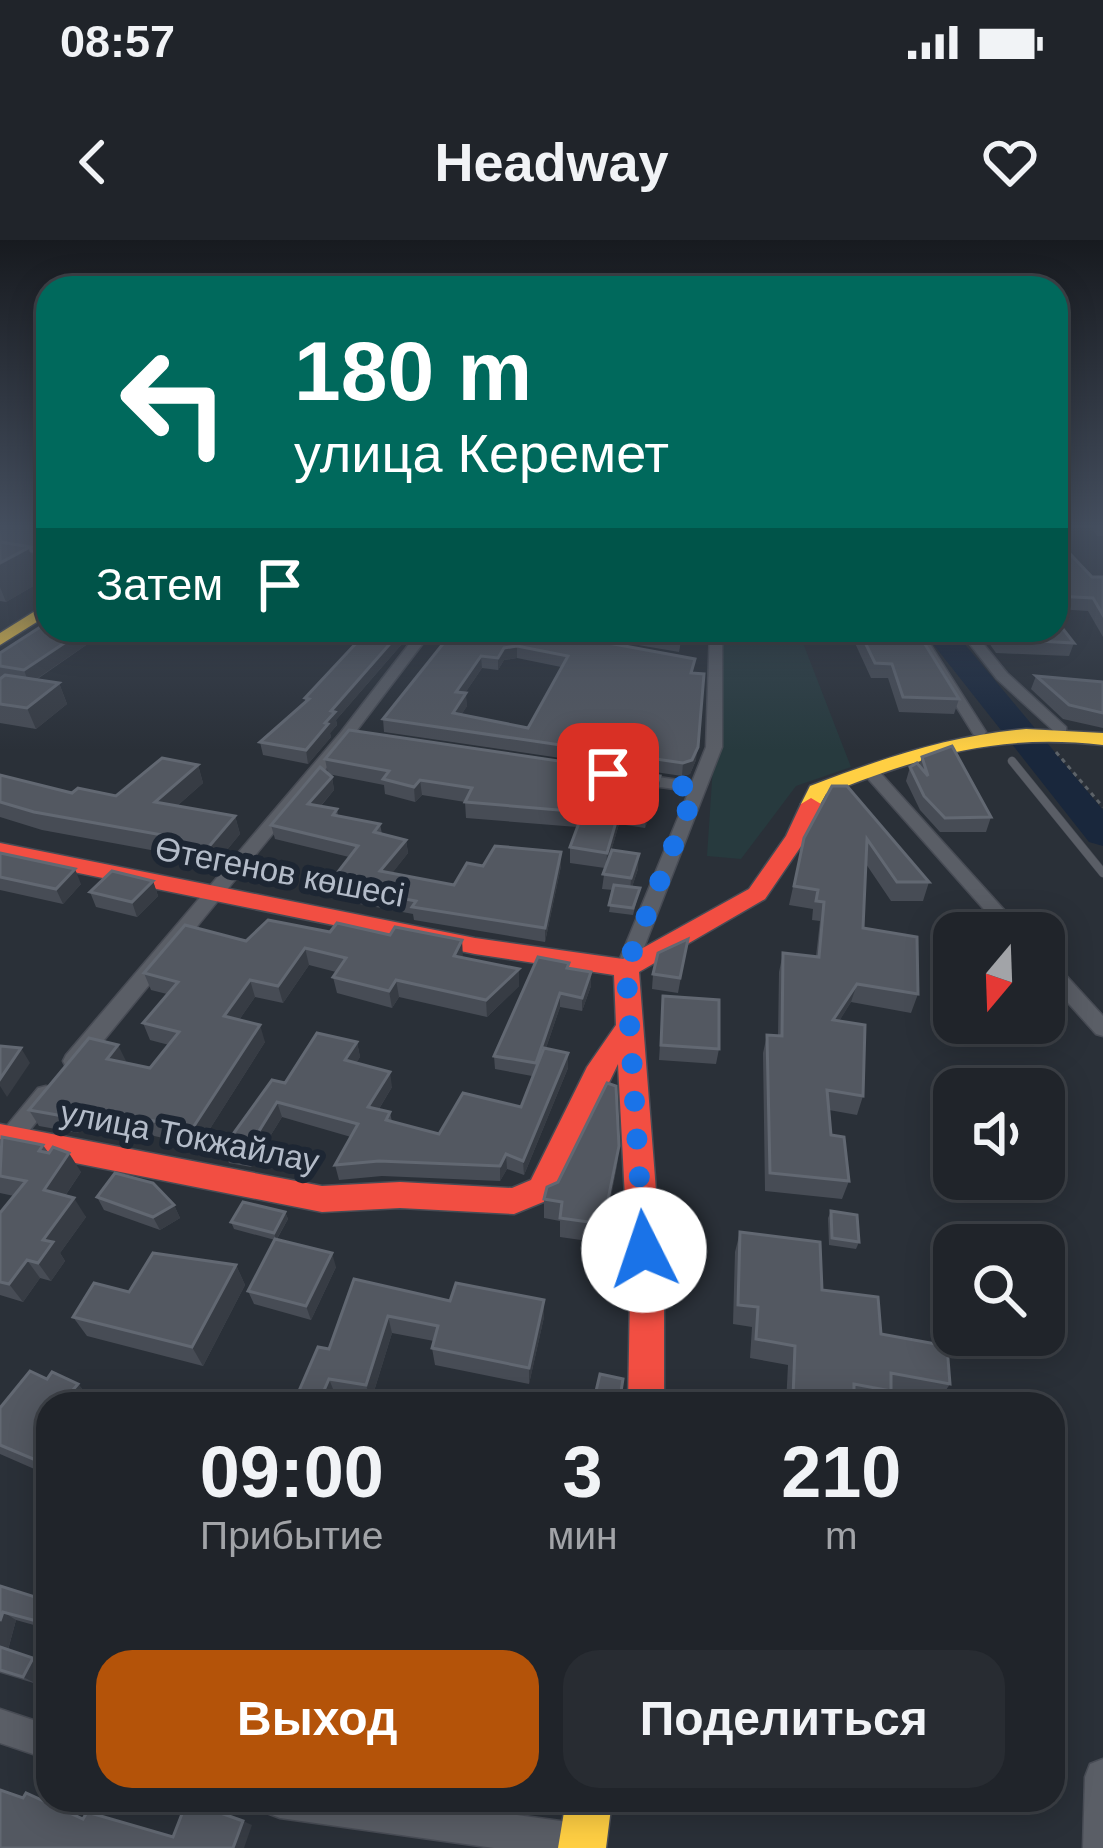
<!DOCTYPE html>
<html lang="ru">
<head>
<meta charset="utf-8">
<style>
	body { margin:0; font-family:Arial,sans-serif; background:#282c32; color:#f1f3f6; height:100vh; display:flex; flex-direction:column; font-size:45px; white-space:nowrap }
	* { box-sizing:border-box; margin:0 }
	p { font-size:39px; color:#a2a4a8 }
	.icon { flex:none; width:66px; height:66px; fill:none; stroke:currentColor; stroke-width:2; stroke-linecap:round; stroke-linejoin:round }
	.map { position:relative; flex:1; overflow:hidden }
	.sheet { position:absolute; left:36px; top:1152px; width:1029px; height:420px; display:flex; flex-direction:column; background:#20242a; border-radius:36px; box-shadow:0 6px 30px #0003,0 0 0 3px #3d4147 }
	.sheet>* { flex:none }
	.guide { position:absolute; left:36px; top:36px; width:1032px; height:366px; border-radius:36px; box-shadow:0 6px 30px #0003,0 0 0 3px #3d4147; background:#00695c; color:#fff; overflow:hidden }
	.needle { width:78px; rotate:199deg }
	.fabs { position:absolute; left:933px; top:672px; display:grid; gap:24px }
	.fabs a { display:grid; place-items:center; width:132px; height:132px; border-radius:24px; background:#20242a; box-shadow:0 6px 30px #0003,0 0 0 3px #3d4147; font-size:60px }
	.pin { position:absolute; display:grid; place-items:center; width:102px; height:102px; color:#fff; margin:-51px; border-radius:24px; box-shadow:0 6px 18px #0006 }
	.me { position:absolute; width:132px; margin:-66px; rotate:356deg; stroke-linejoin:round; filter:drop-shadow(0 0 9px #0008) }
	.turn { display:flex; align-items:center; gap:42px; height:252px; padding:0 60px; font-size:54px }
	.turn .icon { width:156px; height:156px; stroke-width:2.5 }
	.turn b { display:block; font-size:84px; line-height:102px }
	.then { display:flex; align-items:center; height:114px; padding:0 60px; background:#0003; gap:24px; font-size:45px }
	.eta { display:flex; justify-content:space-evenly; align-items:center; height:204px; text-align:center }
	.eta b { font-size:72px; font-weight:800; line-height:84px }
	.primary-button { display:flex; gap:24px; margin-top:auto; padding:24px 60px }
	.primary-button a { flex:1; height:138px; border-radius:36px; background:#b45309; color:#fff; font-size:48px; font-weight:800; line-height:138px; text-align:center }
	.primary-button a+a { background:#282c32; color:#f1f3f6 }
	.status { display:flex; justify-content:space-between; align-items:center; height:84px; padding:0 60px; background:#20242a; direction:ltr }
	.status svg { height:33px; fill:currentColor }
	header { display:flex; justify-content:space-between; align-items:center; height:156px; padding:0 60px; background:#20242a; font-size:54px; font-weight:800 }
	.map>svg:first-child { display:block }
</style>
</head>
<body>
<div class="status"><b>08:57</b><svg viewBox="0 0 49 12"><path d="M0 12V9h3v3zM5 12V6h3v6zM10 12V3h3v9zM15 12V0h3v12zM26 1h20v11H26zM47 4h2v5h-2z"/></svg></div>
<header><svg class="icon" aria-label="back" viewBox="0 0 24 24"><path d="M15 5l-7 7 7 7"/></svg>Headway<svg class="icon" aria-label="heart" viewBox="0 0 24 24"><path d="M12 20l-8-8c-3-5 5-10 8-4 3-6 11-1 8 4z"/></svg></header>
<div class="map">
<svg width="1103" height="1608" viewBox="0 0 1103 1608">
	<rect width="100%" height="100%" fill="#2a3038"/>
	<polygon fill="#273a3e" points="722,390 798,390 851,527 796,546 741,619 707,616"/>
	<g fill="none" stroke-linecap="round" stroke-linejoin="round">
		<polygon fill="#19273c" fill-rule="evenodd" points="922,390 953,390 1103,570 1103,606 1089,602"/>
		<defs>
			<polyline id="lane" points="1012,521 1103,633"/>
			<g id="street">
				<polygon points="0,324 48,329 48,337 0,330"/>
				<polygon points="420,390 433,390 351,498 82,827 66,827 63,821 66,815 341,492"/>
				<polygon points="710,390 722,390 722,507 636,728 626,735 616,728 689,551 631,543 623,538 631,533 692,542 706,507"/>
				<polygon points="909,390 921,390 986,492 984,495 974,495"/>
				<polygon points="959,390 972,390 1007,433 1066,487 1066,493 1056,493 997,439"/>
				<polygon points="869,525 875,527 1025,693 1005,693 863,533 861,530"/>
				<polygon points="1044,717 1051,719 1103,776 1103,796 1096,794 1044,736"/>
				<polygon points="46,846 54,848 57,854 54,860 8,917 0,919 0,894 38,848"/>
				<polygon points="0,1469 48,1485 48,1519 0,1503"/>
				<polygon points="1103,1519 1103,1608 1083,1608 1085,1537 1090,1524"/>
				<polygon points="262,1560 410,1560 582,1584 595,1589 600,1602 598,1608 494,1608 280,1578 267,1573"/>
			</g>
			<g id="slow">
				<polygon points="48,363 48,375 0,405 0,393"/>
				<path d="M1026,489l77,4v12c-105,-12 -180,11 -277,49l-8,14h-14l-3,-4 9,-18c71,-27 140,-51 216,-57z"/>
				<polygon points="566,1560 612,1560 606,1608 558,1608"/>
			</g>
			<polygon id="jam" points="811,558 821,564 808,596 765,659 639,732 664,1054 664,1164 628,1164 630,1054 618,824 553,958 514,974 400,968 322,972 0,908 0,884 322,946 400,942 512,948 531,940 587,827 616,785 614,735 475,714 0,617 0,603 475,698 623,719 749,649 786,596 801,564"/>
		</defs>
		<use href="#lane" stroke="#484c55" stroke-width="9"/>
		<use href="#street" stroke="#484c55" stroke-width="3"/>
		<use href="#slow" stroke="#484c55" stroke-width="3"/>
		<use href="#jam" stroke="#484c55" stroke-width="3"/>
		<polyline stroke="#5c6268" stroke-width="3" stroke-dasharray="4.5 4.5" stroke-linecap="butt" points="1056,512 1103,567"/>
		<use href="#lane" stroke="#5a5e66" stroke-width="8"/>
		<use href="#street" fill="#5a5e66" fill-rule="evenodd"/>
		<use href="#slow" fill="#ffcf43" fill-rule="evenodd"/>
		<use href="#jam" fill="#f24e42" fill-rule="evenodd"/>
	</g>
	<g fill="#474c55" fill-rule="evenodd">
		<polygon points="0,286 48,286 48,324 35,322 42,341 6,362 0,361"/>
		<polygon points="1091,286 1103,286 1103,296 1097,296"/>
		<polygon points="1056,299 1092,337 1103,337 1103,397 1088,371 1056,369"/>
		<polygon points="378,390 414,390 336,480 337,485 330,493 331,497 308,524 263,515 260,502 305,462 305,458 370,400"/>
		<path d="M454,390l239,43 3,87 -6,14 -8,2 -298,-44 -1,-13zM517,418l44,9 -33,61 -67,-13 6,-9 -2,-13 17,-25 16,2 6,-10z"/>
		<polygon points="551,390 683,390 679,412"/>
		<polygon points="849,390 901,390 959,459 954,474 899,472 888,438 871,438"/>
		<polygon points="980,390 1056,390 1074,403 1069,416 996,413"/>
		<polygon points="92,401 36,440 59,443 67,464 36,489 0,483 0,413"/>
		<polygon points="1036,436 1103,442 1103,488 1063,479 1031,449"/>
		<polygon points="922,517 991,577 986,592 940,592 920,570 906,541 910,527 919,526"/>
		<polygon points="325,519 659,551 645,588 619,584 611,611 638,629 632,647 640,648 633,675 609,672 613,650 602,649 605,628 570,623 570,607 577,587 466,578 465,562 422,555 415,562 385,554 384,545 328,534 332,537 334,550 321,566 337,569 338,576 380,584 382,594 406,600 408,613 392,633 454,645 483,626 561,626 545,702 414,680 413,674 360,664 359,656 337,651 334,637 349,617 275,599 271,585 328,534"/>
		<polygon points="198,525 203,543 177,566 235,576 240,594 212,628 181,622 178,615 42,590 0,577 0,535 72,553 116,556"/>
		<polygon points="832,546 929,642 923,661 891,661 866,624 863,688 918,754 911,773 851,762 839,781 863,856 857,875 829,870 831,895 849,941 842,959 765,951 763,813 767,795 778,796 779,732 783,713 816,716 820,681 812,680 813,669 789,665 804,598"/>
		<polygon points="0,613 81,644 63,664 0,650"/>
		<polygon points="153,641 158,656 137,677 96,667 90,652"/>
		<polygon points="688,699 678,753 652,749 653,734"/>
		<polygon points="246,701 463,718 519,729 519,746 487,777 399,757 392,768 337,753 333,737 336,732 309,725 283,763 255,757 239,780 265,802 199,906 87,881 78,893 39,886 29,870 126,821 124,823 150,828 169,805 150,800 143,783 167,754 151,750 144,733"/>
		<polygon points="569,723 569,728 591,746 582,771 560,767 546,808 568,813 568,828 524,935 507,929 500,941 382,936 339,940 335,925 351,897 282,877 251,927 229,923 223,908 285,843 357,802 360,817 356,823 392,847 379,869 390,872 392,882 439,894 521,867 532,836 495,829 494,816"/>
		<polygon points="663,756 719,809 716,824 659,820"/>
		<polygon points="1044,771 1049,779 1041,794 997,798 999,788 989,786 987,783 1044,783"/>
		<polygon points="935,865 954,868 954,909 934,905 931,873"/>
		<polygon points="0,899 43,905 48,912 81,932 65,956 86,977 60,1013 65,1021 51,1041 40,1038 23,1062 0,1055 0,973 14,956 0,953"/>
		<polygon points="619,906 617,925 602,1003 560,997 560,981 544,978 544,959"/>
		<polygon points="97,957 174,965 180,978 160,990 104,970"/>
		<polygon points="831,971 859,1002 856,1009 829,1005 828,978"/>
		<polygon points="285,972 288,979 277,999 336,1027 311,1080 254,1064 248,1051 275,1000 234,989 231,982"/>
		<polygon points="740,992 950,1144 938,1162 890,1153 884,1164 786,1164 788,1125 750,1118 752,1087 733,1084 735,1012"/>
		<polygon points="236,1025 245,1045 203,1126 87,1096 73,1077"/>
		<polygon points="354,1039 450,1061 544,1060 544,1077 529,1144 435,1125 432,1108 434,1101 392,1093 371,1161 335,1154 331,1164 296,1164 295,1160 329,1109"/>
		<polygon points="954,1057 954,1095 993,1095 984,1107 947,1094"/>
		<polygon points="47,1139 78,1144 95,1164 48,1164 48,1235 0,1214 0,1168"/>
		<polygon points="0,1346 48,1361 48,1389 16,1380 8,1410 46,1426 37,1444 0,1433"/>
	</g>
	<g fill="#373c44">
		<polygon points="30,307 42,341 6,362 0,347 0,323"/>
		<polygon points="84,390 88,390 92,401 29,444 24,430"/>
		<polygon points="402,390 414,390 336,480 337,485 330,493 331,497 308,524 306,510 331,471"/>
		<polygon points="517,406 517,418 504,420 498,430 498,418 504,408"/>
		<polygon points="481,416 482,428 457,465 456,452"/>
		<polygon points="59,443 67,464 36,489 27,468"/>
		<polygon points="466,453 467,466 454,486 453,473"/>
		<polygon points="698,507 696,520 690,534 682,536 683,523"/>
		<polygon points="198,525 203,543 161,580 155,562"/>
		<polygon points="660,536 659,551 645,588 647,572"/>
		<polygon points="332,537 334,550 311,577 308,564"/>
		<polygon points="420,540 422,555 415,562 414,547"/>
		<polygon points="620,568 619,584 606,629 607,613"/>
		<polygon points="235,576 240,594 212,628 206,610"/>
		<polygon points="406,600 408,613 383,645 380,631"/>
		<polygon points="561,612 561,626 545,702 545,688"/>
		<polygon points="639,614 638,629 630,653 631,638"/>
		<polygon points="75,629 81,644 63,664 56,649"/>
		<polygon points="153,641 158,656 137,677 132,662"/>
		<polygon points="462,700 463,717 454,716"/>
		<polygon points="305,708 309,725 283,763 278,746"/>
		<polygon points="519,729 519,746 487,777 486,760"/>
		<polygon points="591,732 591,746 582,771 582,758"/>
		<polygon points="250,740 255,757 230,793 224,776"/>
		<polygon points="396,740 399,757 392,768 389,751"/>
		<polygon points="857,744 851,762 828,799 833,780"/>
		<polygon points="560,753 560,767 536,837 536,823"/>
		<polygon points="260,785 265,802 199,906 192,889"/>
		<polygon points="357,802 360,817 348,835 345,820"/>
		<polygon points="118,805 126,821 115,836 107,819"/>
		<polygon points="21,808 30,823 7,857 0,846 0,839"/>
		<polygon points="568,813 568,828 524,935 523,921"/>
		<polygon points="390,832 392,847 371,882 368,867"/>
		<polygon points="277,862 282,877 251,927 246,912"/>
		<polygon points="78,865 87,881 78,893 69,877"/>
		<polygon points="619,906 617,925 602,1003 603,984"/>
		<polygon points="69,913 81,932 56,969 44,950"/>
		<polygon points="506,914 507,929 500,941 500,926"/>
		<polygon points="74,958 86,977 60,1013 65,1021 51,1041 38,1023 43,1000"/>
		<polygon points="174,965 180,978 160,990 153,977"/>
		<polygon points="285,972 288,979 276,1000 274,993"/>
		<polygon points="332,1013 336,1027 311,1080 306,1066"/>
		<polygon points="27,1020 40,1038 23,1062 9,1044"/>
		<polygon points="236,1025 245,1045 203,1126 192,1107"/>
		<polygon points="544,1060 544,1077 529,1144 529,1128"/>
		<polygon points="388,1076 392,1093 371,1161 366,1145"/>
		<polygon points="329,1139 335,1154 331,1164 318,1164"/>
		<polygon points="78,1144 95,1164 83,1164 72,1151"/>
		<polygon points="3,1372 16,1380 7,1413 0,1409 0,1381"/>
		<polygon points="33,1418 46,1426 37,1444 23,1437"/>
		<polygon points="243,1581 252,1585 244,1608 233,1608"/>
	</g>
	<g fill="#535861" stroke="#626872" stroke-width="3" fill-rule="evenodd">
		<polygon points="0,286 48,286 48,322 44,313 31,311 30,307 0,302"/>
		<polygon points="1056,299 1092,337 1103,337 1103,375 1093,358 1056,356"/>
		<polygon points="0,302 30,307 0,323"/>
		<polygon points="1056,380 1074,403 1001,399 994,390 1056,390"/>
		<polygon points="48,382 48,390 84,390 24,430 0,426 0,413"/>
		<polygon points="378,390 402,390 331,471 335,472 325,483 328,484 306,510 260,502 309,459 305,458 360,399 370,400"/>
		<path d="M454,390h84l157,29 -4,14 13,1 -6,73 -6,13 -9,3 -300,-44zM517,406l51,10 -40,72 -75,-15 13,-20 -10,-1 25,-36 17,2 6,-10z"/>
		<polygon points="623,390 682,390 681,400"/>
		<polygon points="859,390 901,390 904,395 918,393 959,459 903,457 892,424 875,423"/>
		<polygon points="5,435 59,443 27,468 0,464 0,439"/>
		<polygon points="1036,436 1103,442 1103,473 1069,465"/>
		<polygon points="349,490 660,536 647,572 620,568 607,613 570,607 583,572 465,562 472,548 420,540 414,547 383,539 389,531 325,519"/>
		<polygon points="952,506 991,577 945,578 924,556 910,527 917,523 928,536 922,517"/>
		<polygon points="162,518 198,525 155,562 235,576 206,610 174,604 179,598 34,572 0,562 0,535 72,553 78,548 116,556"/>
		<polygon points="320,527 332,537 308,564 337,569 333,575 380,584 374,592 406,600 380,631 454,645 467,623 483,626 495,606 561,612 545,688 412,667 416,661 357,650 362,644 334,637 358,606 271,585"/>
		<polygon points="832,546 847,546 929,642 897,642 867,599 863,688 917,697 918,754 857,744 833,780 865,785 863,856 827,850 831,895 844,897 849,941 770,933 767,795 782,796 783,713 819,717 824,662 816,661 818,650 794,646 804,598"/>
		<polygon points="612,610 639,614 631,638 603,634"/>
		<polygon points="0,613 75,629 56,649 0,637"/>
		<polygon points="112,631 153,641 132,662 90,652"/>
		<polygon points="614,645 640,648 633,668 609,665"/>
		<polygon points="268,680 330,692 337,683 390,695 395,687 462,700 454,716 519,729 486,760 396,740 389,751 333,737 346,718 305,708 278,746 250,740 224,776 260,785 192,889 78,865 69,877 29,870 89,798 118,805 107,819 150,828 179,792 143,783 178,742 144,733 185,685 246,701"/>
		<polygon points="688,699 680,738 653,734 658,713"/>
		<polygon points="538,717 569,723 567,728 591,732 582,758 560,753 536,823 494,816"/>
		<polygon points="663,756 719,760 719,809 661,805"/>
		<polygon points="317,793 357,802 345,820 390,832 368,867 390,872 386,880 439,894 463,853 521,867 544,808 568,813 523,921 506,914 500,926 379,921 335,925 358,884 277,862 246,912 223,908 272,840 285,843"/>
		<polygon points="0,806 21,808 0,839"/>
		<polygon points="607,843 616,846 619,906 603,984 560,978 562,962 544,959 547,947 558,942"/>
		<polygon points="935,865 954,868 954,901 937,898"/>
		<polygon points="2,897 43,905 39,911 49,913 53,907 69,913 44,950 74,958 43,1000 53,1002 38,1023 27,1020 9,1044 0,1042 0,973 26,941 0,936"/>
		<polygon points="115,933 153,943 174,965 153,977 97,957"/>
		<polygon points="243,962 285,972 274,993 231,982"/>
		<polygon points="831,971 857,975 859,1002 832,998"/>
		<polygon points="740,992 820,1002 822,1050 878,1057 881,1094 947,1106 950,1144 891,1133 891,1151 854,1144 854,1164 823,1164 793,1158 795,1106 756,1099 758,1067 738,1065"/>
		<polygon points="275,999 332,1013 306,1066 248,1051"/>
		<polygon points="153,1013 236,1025 192,1107 73,1077 94,1043 129,1052"/>
		<polygon points="354,1039 450,1061 456,1043 544,1060 529,1128 432,1108 438,1086 388,1076 366,1145 329,1139 318,1164 295,1160 318,1107 329,1109"/>
		<polygon points="30,1131 47,1139 52,1132 78,1144 72,1151 92,1161 90,1164 48,1164 48,1221 45,1224 0,1205 0,1168"/>
		<polygon points="600,1134 623,1139 619,1164 593,1164"/>
		<polygon points="0,1346 48,1361 48,1384 3,1372 0,1381"/>
		<polygon points="0,1407 33,1418 23,1437 0,1430"/>
		<polygon points="0,1550 23,1558 26,1553 83,1579 87,1572 173,1597 187,1561 243,1581 233,1608 0,1608"/>
	</g>
	<linearGradient id="sky" x2="0" y2="1"><stop stop-color="#171a1f"/><stop offset="0.56" stop-color="#444e5e"/><stop offset="1" stop-color="#444e5e" stop-opacity="0"/></linearGradient>
	<rect width="1103" height="511" fill="url(#sky)"/>
	<g fill="none" stroke-linecap="round" stroke-linejoin="round">
		<polyline stroke="#1a73e8" stroke-width="21" stroke-dasharray="0 37.8" points="608,534 696,548 626,728 644,1010"/>
	</g>
	<g text-anchor="middle" stroke-width="12" stroke-linejoin="round" paint-order="stroke">
		<g font-size="33" fill="#b4bcc9" stroke="#1d2633">
			<text transform="translate(280 631) rotate(11)" y="12">Өтегенов көшесі</text>
			<text transform="translate(190 896) rotate(11)" y="12">улица Токжайлау</text>
		</g>
	</g>
</svg>
<div class="fabs">
<a><svg class="needle" viewBox="-14 -14 28 28"><path d="M0-13l5 13h-10z" fill="#e53935"/><path d="M0 13l5-13h-10z" fill="#a2a4a8"/></svg></a>
<a><svg class="icon" aria-label="sound" viewBox="0 0 24 24"><path d="M4 9h4l5-4v14l-5-4H4zM17 9q2 3 0 6"/></svg></a>
<a><svg class="icon" aria-label="search" viewBox="0 0 24 24"><circle cx="10" cy="10" r="6"/><path d="M15 15l6 6"/></svg></a>
</div>
<div class="pin" style="left:608px;top:534px;background:#d93025"><svg class="icon" aria-label="arrive" viewBox="0 0 24 24"><path d="M6 21V4h12l-3 4 3 4H6"/></svg></div>
<svg class="me" style="left:644px;top:1010px" viewBox="-20 -20 40 40"><circle r="19" fill="#fff"/><path d="M0-13L10 11 0 6-10 11z" fill="#1a73e8"/></svg>
<div class="guide">
<div class="turn"><svg class="icon" aria-label="left" viewBox="0 0 24 24"><path d="M17 20v-9H6M10 6l-5 5 5 5"/></svg><div><b>180 m</b>улица Керемет</div></div>
<div class="then">Затем<svg class="icon" aria-label="arrive" viewBox="0 0 24 24"><path d="M6 21V4h12l-3 4 3 4H6"/></svg></div>
</div>
<section class="sheet">
<div class="eta">
<div><b>09:00</b><p>Прибытие</p></div>
<div><b>3</b><p>мин</p></div>
<div><b>210</b><p>m</p></div>
</div>
<div class="primary-button"><a>Выход</a><a>Поделиться</a></div>
</section>
</div>
</body>
</html>
